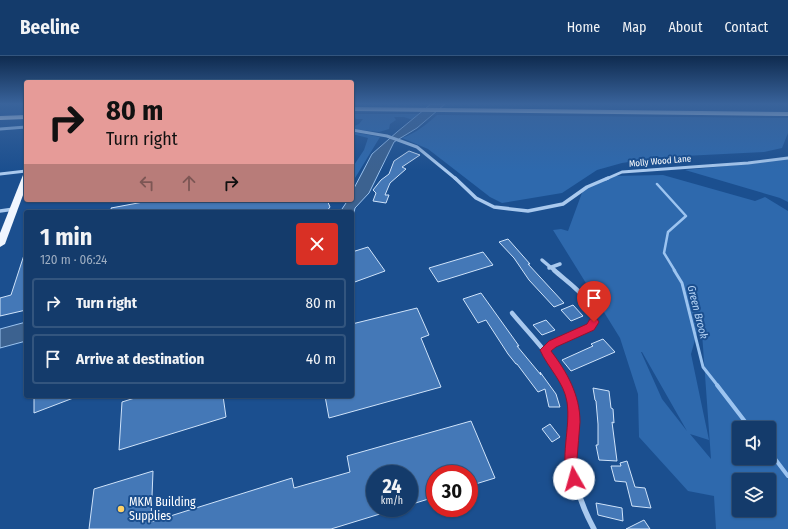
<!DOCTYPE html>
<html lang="en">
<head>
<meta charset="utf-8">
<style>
	body { margin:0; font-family:"Fira Sans Condensed",sans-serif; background:#1d4271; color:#f1f3f6; height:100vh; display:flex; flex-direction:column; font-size:15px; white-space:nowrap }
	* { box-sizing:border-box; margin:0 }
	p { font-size:13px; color:#9dadc1 }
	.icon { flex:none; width:22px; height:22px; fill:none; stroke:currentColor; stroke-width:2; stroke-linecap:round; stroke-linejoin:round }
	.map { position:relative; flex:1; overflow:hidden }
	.details { position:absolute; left:24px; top:154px; width:330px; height:188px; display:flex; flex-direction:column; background:#143b6b; border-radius:4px; box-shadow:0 1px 3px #0004,0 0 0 1px #33557e }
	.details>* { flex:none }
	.guide { position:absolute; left:24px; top:24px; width:330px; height:122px; border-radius:4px; box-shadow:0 1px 3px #0004,0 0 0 1px #33557e; background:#e69b98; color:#111; overflow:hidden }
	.tools { position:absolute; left:732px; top:365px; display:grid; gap:8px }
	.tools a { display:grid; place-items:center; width:44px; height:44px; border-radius:4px; background:#143b6b; box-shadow:0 1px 3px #0004,0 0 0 1px #33557e; font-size:20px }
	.speed { position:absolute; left:366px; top:409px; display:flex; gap:8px; font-size:20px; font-weight:700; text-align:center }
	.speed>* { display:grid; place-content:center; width:52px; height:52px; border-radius:50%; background:#143b6b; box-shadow:0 1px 3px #0004,0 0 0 1px #33557e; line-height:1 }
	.speed small { font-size:10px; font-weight:400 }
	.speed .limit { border:6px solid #d22; background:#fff; color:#111 }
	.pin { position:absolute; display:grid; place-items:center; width:34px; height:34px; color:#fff; margin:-41px -17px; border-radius:50% 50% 50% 0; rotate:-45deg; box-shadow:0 0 4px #0007 }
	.pin .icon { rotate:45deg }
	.me { position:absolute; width:44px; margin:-22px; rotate:353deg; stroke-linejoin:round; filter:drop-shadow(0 0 3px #0008) }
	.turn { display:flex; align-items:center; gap:14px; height:84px; padding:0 16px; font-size:18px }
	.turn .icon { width:52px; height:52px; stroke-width:2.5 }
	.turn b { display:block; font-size:28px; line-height:34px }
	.lanes { display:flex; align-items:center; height:38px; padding:0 16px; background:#0003; justify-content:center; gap:20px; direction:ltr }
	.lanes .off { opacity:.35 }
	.round { display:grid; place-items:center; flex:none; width:42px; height:42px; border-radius:4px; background:#1d4271 }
	.summary { display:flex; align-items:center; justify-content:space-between; height:68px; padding:0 16px }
	h1 { font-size:24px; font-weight:700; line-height:30px }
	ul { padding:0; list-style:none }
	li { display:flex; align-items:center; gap:12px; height:50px; margin:0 8px 6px; padding:0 8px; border:2px solid #33557e; border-radius:4px }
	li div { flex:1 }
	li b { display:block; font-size:15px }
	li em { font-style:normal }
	header { display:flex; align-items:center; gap:24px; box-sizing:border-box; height:56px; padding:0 20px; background:#143b6b; border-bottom:1px solid #33557e }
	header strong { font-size:19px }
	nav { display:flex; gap:22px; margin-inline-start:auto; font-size:14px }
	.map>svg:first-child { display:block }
</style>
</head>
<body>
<header>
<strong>Beeline</strong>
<nav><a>Home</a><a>Map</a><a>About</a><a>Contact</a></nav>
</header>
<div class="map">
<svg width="788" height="473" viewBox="0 0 788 473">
	<rect width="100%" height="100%" fill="#1b4f8f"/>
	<g fill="#2e69ad" fill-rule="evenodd">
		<polygon points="352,58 420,58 413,64 404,61 394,61 396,64 390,68 389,73 379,76 352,73 352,71 359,68 363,63 356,63"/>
		<path d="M437,59l351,3v15l-6,15 -18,4 -100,5 -42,6 -25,7 -35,23 -60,10 -12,-6 -62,-48 -26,-11c14,-5 25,-14 35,-23z"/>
		<polygon points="352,76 380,81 352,127 352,112 364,94 368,82 352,78"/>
		<polygon points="788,102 788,146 780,142 685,114 757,107"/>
		<path d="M663,119l92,26 10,-4 23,14v318h-72l-2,-33 -26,-5 -49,-54 -1,-43 -18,-56 -67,-108 8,-1 7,2 15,-41 30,-14zM701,263l10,140 -21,-25 19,6 -18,-86zM641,296h1l45,79 -25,-32zM739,372h30v30h-30zM739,424h30v30h-30z"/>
	</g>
	<g fill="#3c6290" stroke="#9cc4f0">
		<polygon points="431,48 445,48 417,72 394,86 369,137 355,152 352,165 352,156 340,156 348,144 352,144 352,136 372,98 397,76"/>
		<polygon points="26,266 26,285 0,292 0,273"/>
	</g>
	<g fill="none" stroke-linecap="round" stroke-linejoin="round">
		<polyline stroke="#9cc4f0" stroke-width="2.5" points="657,128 686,160 668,176 664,197 675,215"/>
		<polyline stroke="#9cc4f0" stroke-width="3" points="674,214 682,227 703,311 718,330"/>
		<g stroke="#9cc4f0" stroke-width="4">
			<polyline points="717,329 750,372"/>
			<polyline points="769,395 788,420"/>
		</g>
	</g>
	<g fill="#4478b7" stroke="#cfe3fa">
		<polygon points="409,95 420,99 402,111 406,113 390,127 385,139 389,139 386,147 373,145 376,137 373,134 381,124 389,118 394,105"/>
		<polygon points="154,144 327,144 330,151 326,156 112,156 111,152"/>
		<polygon points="508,183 530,208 528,208 564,247 554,251 529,224 514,202 499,186"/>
		<polygon points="368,191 385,215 352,227 352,196"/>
		<polygon points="483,196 493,209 438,226 429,212"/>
		<polygon points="24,199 26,200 26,254 0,260 0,242 11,239"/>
		<polygon points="481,237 519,290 517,290 541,319 540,316 556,338 560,351 549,351 545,333 538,336 517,308 516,308 508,298 486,264 478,267 463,243"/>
		<polygon points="573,249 583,260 571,265 561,254"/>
		<polygon points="417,252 429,279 421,282 441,331 329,362 325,340 352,340 352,268"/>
		<polygon points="546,264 555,274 542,279 533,269"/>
		<polygon points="603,283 615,296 571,315 562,304 593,290 591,288"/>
		<polygon points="593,332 609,335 611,352 613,353 614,367 612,366 617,405 599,404 596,389 598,389 598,368 596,345 595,344"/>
		<polygon points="34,340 75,340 76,341 34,357"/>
		<polygon points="141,340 223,340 226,361 119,394 122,346"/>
		<polygon points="471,365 495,422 469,430 469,418 435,418 435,441 409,449 409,418 375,418 375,452 393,452 393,454 331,473 89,473 94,433 153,415 151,466 292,422 294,432 350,416 347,400"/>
		<polygon points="550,368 560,381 552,386 542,373"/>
		<polygon points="627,405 635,431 645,432 651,452 632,450 626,426 615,425 611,410 621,410 620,407"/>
		<polygon points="596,447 622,452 623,465 598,459"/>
		<polygon points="644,464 650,473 626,473"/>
	</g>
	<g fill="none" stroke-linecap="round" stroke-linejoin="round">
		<g stroke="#a9c9ee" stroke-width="3">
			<polyline points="0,73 26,71"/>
			<polyline points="352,74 387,80 417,91 456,123"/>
			<polyline points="0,118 26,115"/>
			<polyline points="606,123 622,116 748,107 788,102"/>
		</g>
		<g stroke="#a9c9ee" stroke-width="3.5">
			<polyline points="455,122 476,142 494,151 528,155 563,148 587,131 608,122"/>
			<polyline points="0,155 14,153"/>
			<polyline points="542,204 555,215"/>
			<polyline points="549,212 560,208"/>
		</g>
		<g stroke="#a9c9ee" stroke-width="4.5">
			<path d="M512,257c20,24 42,45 55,73"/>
			<path d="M545,295l8,-7 37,-17c13,-23 -21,-43 -36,-57"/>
		</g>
		<path stroke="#a9c9ee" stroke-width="5.5" d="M567,329c10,23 5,44 5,68 0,27 9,52 22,76"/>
		<polygon fill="#f0f6ff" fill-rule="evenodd" points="23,119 26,119 26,131 5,188 0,191 0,177"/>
		<g fill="#fff" fill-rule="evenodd">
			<polygon points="352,51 788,56 788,60 352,55"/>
			<polygon points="26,59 26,63 0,64 0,60"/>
		</g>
	</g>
	<linearGradient id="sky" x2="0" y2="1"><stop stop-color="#0f2b4f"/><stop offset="0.42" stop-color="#39639b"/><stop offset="1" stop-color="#39639b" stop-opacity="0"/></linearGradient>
	<rect width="788" height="114" fill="url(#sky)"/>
	<path fill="#e11d48" stroke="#92132f" d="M594,262l3,1 2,3 -5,8 -38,17 -5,4c16,21 29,44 29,71 -1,12 -2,25 -3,37 0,9 4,17 1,25l-4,2 -5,-2c-10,-26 2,-56 -2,-82 -3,-20 -19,-34 -27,-52l9,-9 38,-17 3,-5z"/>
	<circle fill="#ffd166" stroke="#1b4f8f" stroke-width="1.5" cx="121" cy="453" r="4"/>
	<g text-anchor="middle" stroke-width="4" stroke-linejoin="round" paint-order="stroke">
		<g font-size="9" fill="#fff" stroke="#1b4f8f">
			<text transform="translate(660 105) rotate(-5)" y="3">Molly Wood Lane</text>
		</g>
		<g font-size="11" font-style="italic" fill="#b5d3f5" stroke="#1b4f8f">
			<text transform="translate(698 256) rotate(76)" y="4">Green Brook</text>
		</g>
		<g font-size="12" fill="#fff" stroke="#1b4f8f" text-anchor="start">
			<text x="129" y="450">MKM Building<tspan x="129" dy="14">Supplies</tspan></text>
		</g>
	</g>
</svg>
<div class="tools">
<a><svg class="icon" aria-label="sound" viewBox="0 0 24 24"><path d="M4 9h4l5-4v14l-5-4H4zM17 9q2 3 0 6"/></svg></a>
<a><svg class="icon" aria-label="layers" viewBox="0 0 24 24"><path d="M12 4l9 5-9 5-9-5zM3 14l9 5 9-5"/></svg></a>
</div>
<div class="speed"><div>24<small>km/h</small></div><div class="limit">30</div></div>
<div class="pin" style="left:594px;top:266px;background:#d93025"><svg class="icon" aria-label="arrive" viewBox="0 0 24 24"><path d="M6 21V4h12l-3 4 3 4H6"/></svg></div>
<svg class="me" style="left:574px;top:423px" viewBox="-20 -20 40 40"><circle r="19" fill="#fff"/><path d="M0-13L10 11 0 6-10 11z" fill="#e11d48"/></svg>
<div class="guide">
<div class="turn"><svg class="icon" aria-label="right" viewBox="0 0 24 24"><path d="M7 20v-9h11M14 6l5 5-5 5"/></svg><div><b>80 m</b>Turn right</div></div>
<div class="lanes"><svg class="icon off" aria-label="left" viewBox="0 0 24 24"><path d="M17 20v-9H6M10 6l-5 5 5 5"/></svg><svg class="icon off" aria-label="ahead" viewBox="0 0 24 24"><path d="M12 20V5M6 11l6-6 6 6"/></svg><svg class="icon" aria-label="right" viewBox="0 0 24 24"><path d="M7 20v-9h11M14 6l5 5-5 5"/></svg></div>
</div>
<section class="details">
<div class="summary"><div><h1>1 min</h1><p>120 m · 06:24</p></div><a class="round" style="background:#d93025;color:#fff"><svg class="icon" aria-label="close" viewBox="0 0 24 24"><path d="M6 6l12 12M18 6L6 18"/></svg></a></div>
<ul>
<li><svg class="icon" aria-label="right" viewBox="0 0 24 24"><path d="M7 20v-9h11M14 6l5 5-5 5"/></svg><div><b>Turn right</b></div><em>80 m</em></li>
<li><svg class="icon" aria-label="arrive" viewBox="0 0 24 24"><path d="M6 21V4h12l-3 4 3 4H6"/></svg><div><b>Arrive at destination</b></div><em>40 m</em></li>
</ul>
</section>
</div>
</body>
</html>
